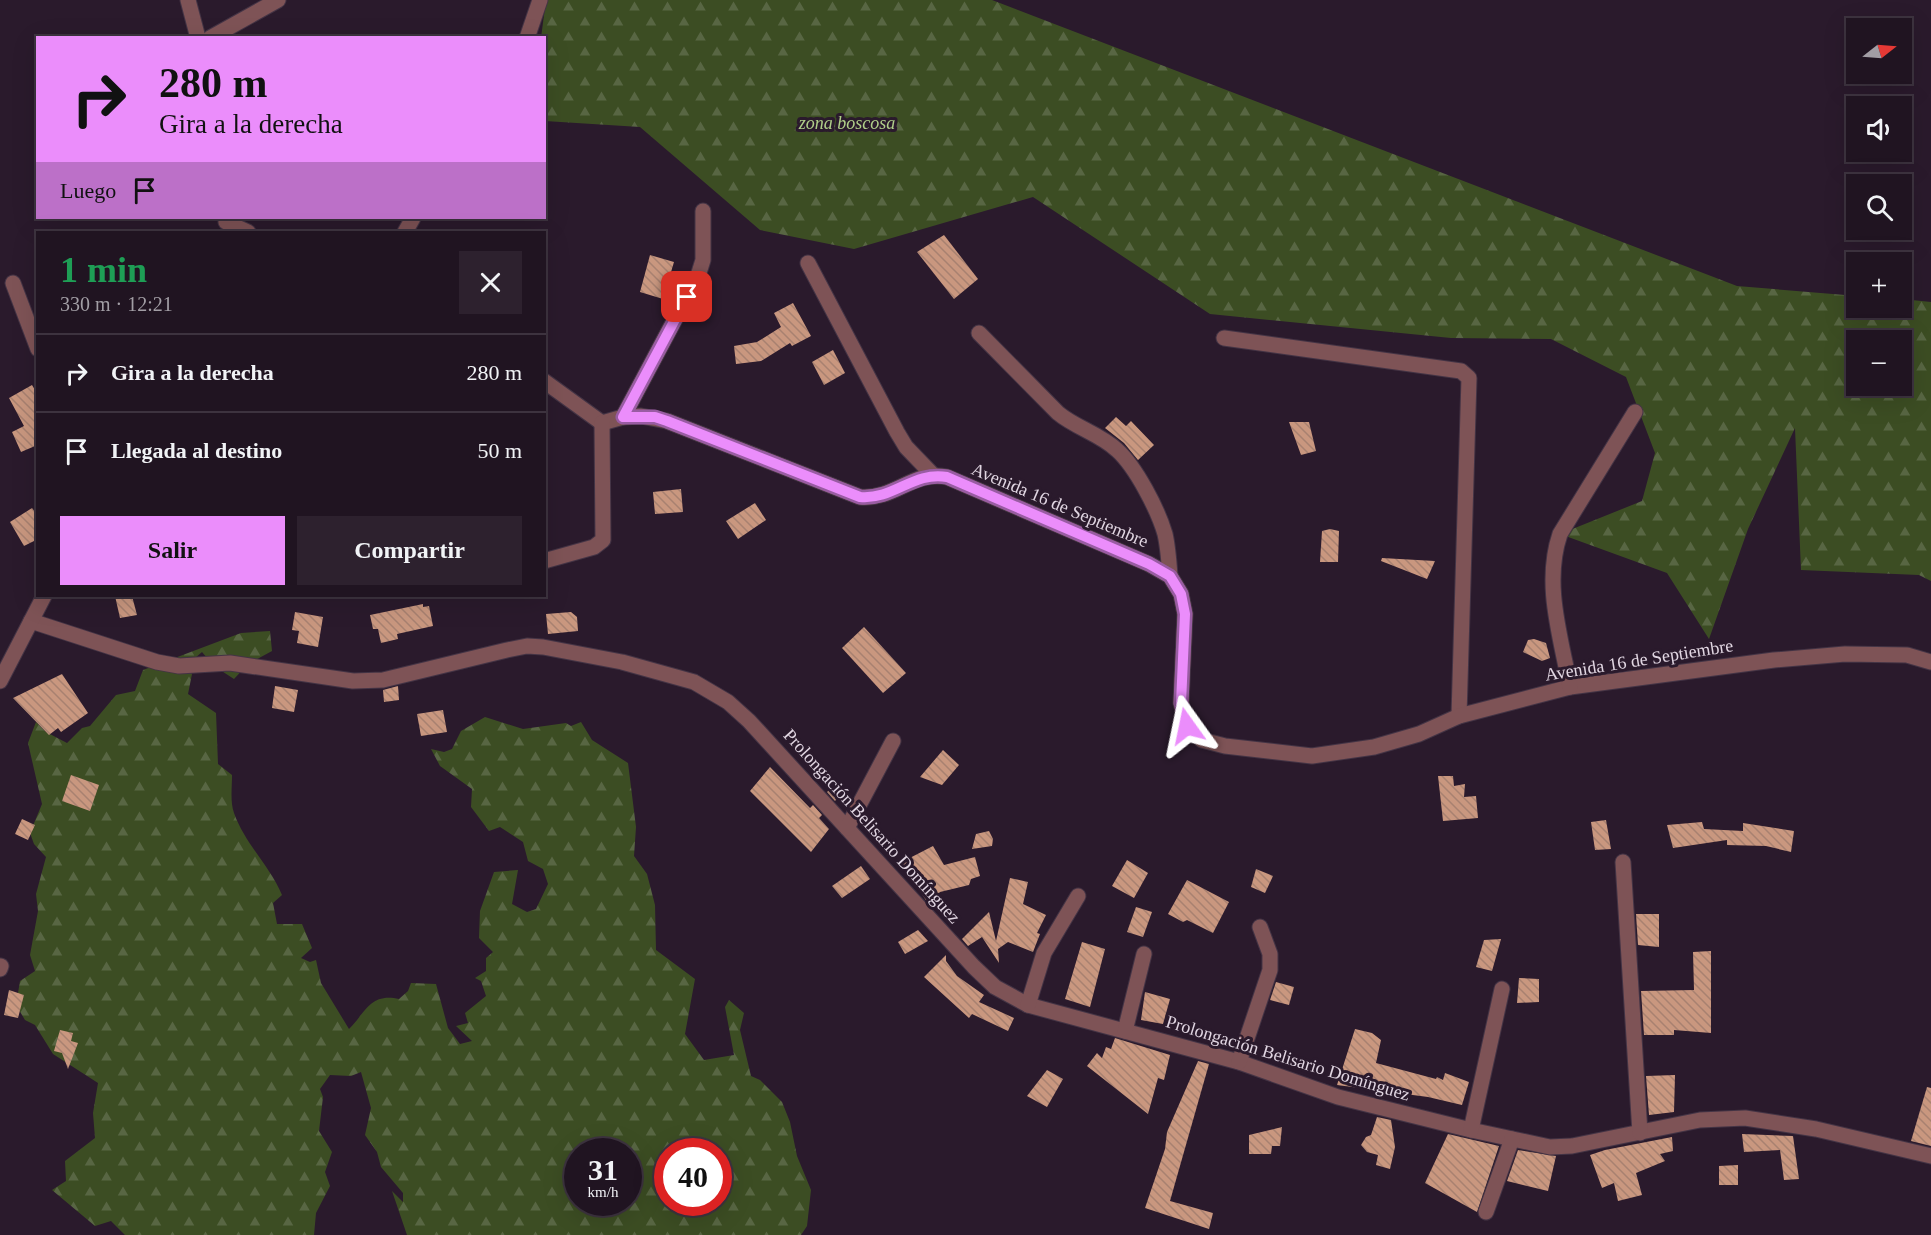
<!DOCTYPE html>
<html lang="es">
<head>
<meta charset="utf-8">
<style>
	body { margin:0; font-family:"Times New Roman",serif; background:#2d212e; color:#f1f3f6; height:100vh; display:flex; flex-direction:column; font-size:22px; white-space:nowrap }
	* { box-sizing:border-box; margin:0 }
	p { font-size:20px; color:#a29ea5 }
	.icon { flex:none; width:33px; height:33px; fill:none; stroke:currentColor; stroke-width:2; stroke-linecap:round; stroke-linejoin:round }
	.map { position:relative; flex:1; overflow:hidden }
	.sheet { position:absolute; left:36px; top:231px; width:510px; height:366px; display:flex; flex-direction:column; background:#201421; border-radius:0px; box-shadow:0 6px 24px #0002,0 0 0 2px #3d333f }
	.sheet>* { flex:none }
	.banner { position:absolute; left:36px; top:36px; width:510px; height:183px; border-radius:0px; box-shadow:0 6px 24px #0002,0 0 0 2px #3d333f; background:#eb8dfb; color:#111; overflow:hidden }
	.needle { width:39px; rotate:73deg }
	.tools { position:absolute; left:1846px; top:18px; display:grid; gap:12px }
	.tools a { display:grid; place-items:center; width:66px; height:66px; border-radius:0px; background:#201421; box-shadow:0 6px 24px #0002,0 0 0 2px #3d333f; font-size:30px }
	.speed { position:absolute; left:564px; top:1138px; display:flex; gap:12px; font-size:30px; font-weight:700; text-align:center }
	.speed>* { display:grid; place-content:center; width:78px; height:78px; border-radius:50%; background:#201421; box-shadow:0 6px 24px #0002,0 0 0 2px #3d333f; line-height:1 }
	.speed small { font-size:15px; font-weight:400 }
	.speed .limit { border:9px solid #d22; background:#fff; color:#111 }
	.pin { position:absolute; display:grid; place-items:center; width:51px; height:51px; color:#fff; margin:-26px; border-radius:12px; box-shadow:0 3px 9px #0006 }
	.me { position:absolute; width:66px; margin:-33px; rotate:348deg; stroke-linejoin:round; filter:drop-shadow(0 0 4px #0008) }
	.turn { display:flex; align-items:center; gap:21px; height:126px; padding:0 24px; font-size:27px }
	.turn .icon { width:78px; height:78px; stroke-width:2.5 }
	.turn b { display:block; font-size:42px; line-height:51px }
	.then { display:flex; align-items:center; height:57px; padding:0 24px; background:#0003; gap:12px; font-size:22px }
	.round { display:grid; place-items:center; flex:none; width:63px; height:63px; border-radius:0px; background:#2d212e }
	.headline { display:flex; align-items:center; justify-content:space-between; height:102px; padding:0 24px }
	h1 { font-size:36px; font-weight:700; line-height:45px; color:#1e9e55 }
	.primary-button { display:flex; gap:12px; margin-top:auto; padding:12px 24px }
	.primary-button a { flex:1; height:69px; border-radius:0px; background:#eb8dfb; color:#111; font-size:24px; font-weight:700; line-height:69px; text-align:center }
	.primary-button a+a { background:#2d212e; color:#f1f3f6 }
	ul { padding:0; list-style:none }
	li { display:flex; align-items:center; gap:18px; height:78px; padding:0 24px; border-top:2px solid #3d333f }
	li div { flex:1 }
	li b { display:block; font-size:22px }
	li em { font-style:normal }
	.map>svg:first-child { display:block }
</style>
</head>
<body>
<div class="map">
<svg width="1931" height="1235" viewBox="0 0 1931 1235">
	<defs>
		<pattern id="forest-firs" width="22" height="20" patternUnits="userSpaceOnUse" patternTransform="scale(1.5)"><rect width="22" height="20" fill="#3c4d23"/><path d="M5 1l3.5 6h-7zM16 11l3.5 6h-7z" fill="#586643"/></pattern>
		<pattern id="building-back-hatch" width="6" height="6" patternUnits="userSpaceOnUse" patternTransform="scale(1.5)"><rect width="6" height="6" fill="#c9977f"/><path d="M-1 5l2 2M0 0l6 6M5-1l2 2" fill="none" stroke="#a88170"/></pattern>
	</defs>
	<rect width="100%" height="100%" fill="#2a1a2c"/>
	<g fill="url(#forest-firs)" fill-rule="evenodd">
		<path d="M546,0h446l745,286 120,10v12h45v-9l29,3v279l-12,-6 -118,-5 -6,-142 -47,101 -39,110 -42,-66 -107,-39 82,-33 13,-48 -29,-76 -75,-38 -100,-1 -241,-24 -177,-117 -179,52 -94,-19 -120,-103 -95,-6 -1,-83h-3zM1857,340h45v46h-45z"/>
		<path d="M270,631l2,20 -24,13 -14,15 -20,-13 -12,-14 -14,12 4,10 -4,20 28,19 2,51 14,11c0,12 -2,27 2,38 11,31 36,53 48,82l-9,8 4,21h25l10,24 -11,10 9,4 6,-2 5,23 28,46c17,-17 21,-36 50,-30l9,-8 3,-8 25,1 12,44 12,16 12,-3 -16,-15 12,-3 -3,-10 21,-17 -5,-15 -6,-3 11,-7v-13l7,-6 -14,-14 1,-27 14,-39 24,-2 -6,34 15,8 9,-3 12,-25 -5,-15 -15,-8 -5,-19 -23,-15 -11,4 -18,-24 1,-18 -32,-23 -9,-17 13,3 8,-3 9,-18 24,-14 38,12 43,-6 5,3 10,-4 11,18 36,23 8,64 -2,29 13,18 8,31 1,45 39,29 -10,55 19,26 30,-5 -9,-48 4,-7 15,13 -4,17 11,46 9,4 22,22 8,20 7,34 14,34 -4,36 -6,9h-394l-15,-44 11,11v-9l-22,-26 -4,-15 -12,-17 6,-27 -10,-36 -10,4 -21,-1 -10,14 3,8 -4,34 13,21 -7,20 5,14 -14,27 -2,22h-189l-14,-14 -16,5 -43,-36 14,-9 -1,-20 30,-23 -2,-25 5,-30 -45,-29 -18,-29 -10,-5 -9,-15 4,-24 15,-10 -5,-16 8,-44 -2,-17 10,-37 -12,-13 -4,-11 12,-29 -14,-61 8,-21 10,10 21,11 15,-15 8,-2 26,-31 19,-4 8,-21 98,-37zM578,1152h50v51h-50zM668,1152h50v51h-50z"/>
	</g>
	<g fill="url(#building-back-hatch)">
		<polygon points="944,235 978,279 954,299 917,252"/>
		<polygon points="650,255 674,262 663,299 640,292"/>
		<polygon points="793,303 811,336 792,346 790,343 761,361 736,364 734,346 757,342 781,327 774,313"/>
		<polygon points="833,350 845,373 824,385 812,362"/>
		<polygon points="32,385 38,395 38,451 35,446 21,452 12,432 24,426 9,398"/>
		<polygon points="1116,417 1126,426 1131,421 1154,445 1138,460 1124,443 1105,428"/>
		<polygon points="1289,422 1309,422 1316,451 1301,455"/>
		<polygon points="681,489 683,512 655,514 653,492"/>
		<polygon points="755,503 766,520 738,539 726,521"/>
		<polygon points="32,508 38,516 38,539 24,546 10,522"/>
		<polygon points="1330,529 1339,531 1338,562 1320,562 1322,531"/>
		<polygon points="1382,558 1435,561 1427,579 1381,561"/>
		<polygon points="115,596 132,596 137,615 120,618"/>
		<polygon points="423,604 423,607 429,606 433,626 397,634 398,639 381,643 378,629 373,629 370,615"/>
		<polygon points="295,612 323,617 318,647 297,643 299,631 292,630"/>
		<polygon points="571,612 577,617 578,631 548,634 546,614"/>
		<polygon points="864,627 906,673 883,693 842,648"/>
		<polygon points="1534,639 1546,643 1550,658 1542,661 1523,652 1528,640"/>
		<polygon points="62,674 88,713 61,732 58,728 49,735 13,698"/>
		<polygon points="275,686 298,690 294,712 272,708"/>
		<polygon points="398,686 399,700 384,702 383,690"/>
		<polygon points="443,710 447,732 421,736 417,714"/>
		<polygon points="943,750 959,765 942,785 920,777"/>
		<polygon points="770,767 810,808 813,805 822,815 819,818 829,829 811,852 750,791"/>
		<polygon points="71,775 99,785 90,811 62,801"/>
		<polygon points="1438,776 1453,776 1454,786 1465,784 1464,797 1476,796 1478,818 1443,821"/>
		<polygon points="835,784 843,792 835,801 827,792"/>
		<polygon points="22,819 35,825 28,840 15,834"/>
		<polygon points="1606,820 1611,849 1595,850 1591,822"/>
		<polygon points="1702,822 1704,829 1743,831 1743,823 1794,831 1791,852 1766,846 1727,845 1727,840 1673,848 1667,825"/>
		<polygon points="989,831 993,839 992,846 972,849 976,834"/>
		<polygon points="933,846 944,865 975,857 980,876 971,879 969,885 940,892 928,903 900,863"/>
		<polygon points="1127,860 1148,873 1134,898 1112,886"/>
		<polygon points="861,866 870,879 842,898 832,886"/>
		<polygon points="1256,869 1273,876 1265,893 1251,887"/>
		<polygon points="1010,878 1028,882 1023,904 1046,915 1037,933 1040,934 1033,952 1008,942 998,949 999,963 982,937 968,946 962,939 989,912 996,941"/>
		<polygon points="1187,880 1229,902 1213,933 1187,920 1183,922 1168,914"/>
		<polygon points="1136,907 1152,912 1143,937 1127,932"/>
		<polygon points="1636,914 1659,914 1659,947 1638,945"/>
		<polygon points="918,930 928,941 905,954 898,942"/>
		<polygon points="1501,939 1492,971 1476,967 1484,940"/>
		<polygon points="1082,942 1105,949 1090,1007 1065,999"/>
		<polygon points="1711,951 1711,1033 1674,1030 1674,1035 1644,1035 1641,991 1694,990 1693,952"/>
		<polygon points="946,955 946,961 957,976 984,995 979,1002 1014,1018 1008,1031 972,1014 969,1018 924,977"/>
		<polygon points="1519,978 1539,979 1539,1002 1517,1003"/>
		<polygon points="1276,982 1294,987 1289,1005 1270,1000"/>
		<polygon points="9,990 24,995 18,1018 4,1015"/>
		<polygon points="1145,992 1170,999 1163,1024 1141,1020"/>
		<polygon points="1355,1029 1372,1033 1381,1040 1376,1063 1436,1079 1437,1077 1443,1080 1445,1073 1469,1082 1462,1105 1428,1097 1337,1085"/>
		<polygon points="60,1030 73,1033 71,1041 78,1043 68,1069 62,1053 54,1051"/>
		<polygon points="1115,1038 1170,1055 1164,1080 1158,1078 1148,1114 1087,1066 1097,1053 1102,1058 1106,1047 1111,1049"/>
		<polygon points="1198,1061 1209,1064 1170,1201 1213,1213 1209,1229 1145,1208 1165,1149 1167,1132"/>
		<polygon points="1047,1070 1063,1079 1047,1107 1027,1096"/>
		<polygon points="1675,1075 1674,1112 1649,1115 1646,1076"/>
		<polygon points="1927,1087 1931,1088 1931,1146 1911,1141"/>
		<polygon points="1377,1117 1391,1120 1395,1147 1390,1169 1376,1165 1378,1155 1367,1152 1361,1145 1366,1137 1371,1135"/>
		<polygon points="1282,1127 1280,1146 1272,1146 1271,1154 1249,1154 1249,1135"/>
		<polygon points="1448,1134 1499,1146 1477,1212 1425,1183"/>
		<polygon points="1742,1134 1793,1136 1799,1179 1784,1180 1780,1150 1744,1152"/>
		<polygon points="1672,1137 1673,1151 1660,1154 1665,1161 1636,1173 1642,1195 1618,1201 1614,1183 1602,1188 1590,1155 1605,1150"/>
		<polygon points="1518,1150 1556,1156 1548,1191 1507,1181"/>
		<polygon points="1738,1165 1738,1185 1719,1185 1719,1166"/>
	</g>
	<g fill="none" stroke-linecap="round" stroke-linejoin="round">
		<defs>
			<g id="minor">
				<polyline points="188,0 198,38"/>
				<polyline points="210,38 278,0"/>
				<polyline points="527,38 540,0"/>
				<polyline points="226,222 248,232"/>
				<polyline points="405,232 413,218"/>
				<polyline points="808,263 897,432 906,447 932,474"/>
				<polyline points="13,283 38,349"/>
				<path d="M979,333l79,80c18,15 42,21 59,37 19,17 41,60 48,84 3,13 4,28 5,42"/>
				<polyline points="1224,338 1461,371 1469,378 1459,716"/>
				<polyline points="544,381 602,423"/>
				<polyline points="623,417 698,276 703,260 703,211"/>
				<path d="M602,423l21,-6 18,-1 26,5 193,76c35,3 53,-27 87,-20l202,87 21,12 11,18 4,20 -4,89 6,23 15,14 23,6 87,10 62,-9 45,-13 40,-18 111,-29 204,-27 71,-6 62,1 24,7"/>
				<polyline points="544,561 594,547 603,540 602,423"/>
				<polyline points="31,621 157,662 179,666 230,663 353,681 383,680 507,650 527,646 543,647 622,662 694,682 728,702 749,721 974,967 995,987 1028,1005 1239,1062 1338,1097 1471,1130 1550,1147 1572,1146 1700,1120 1745,1118 1816,1129 1931,1156"/>
				<polyline points="0,681 44,596"/>
				<path d="M1570,687c-9,-50 -27,-103 -10,-153l75,-122"/>
				<polyline points="847,828 893,741"/>
				<polyline points="1623,862 1640,1133"/>
				<polyline points="0,969 1,966"/>
				<polyline points="1028,1005 1044,953 1078,896"/>
				<polyline points="1125,1031 1144,954"/>
				<polyline points="1239,1062 1270,970 1270,954 1260,927"/>
				<polyline points="1471,1130 1502,989"/>
				<polyline points="1486,1212 1512,1139"/>
			</g>
		</defs>
		<use href="#minor" stroke="#443445" stroke-width="17"/>
		<use href="#minor" stroke="#7e5356" stroke-width="15"/>
	</g>
	<g fill="none" stroke-linecap="round" stroke-linejoin="round">
		<defs>
			<path id="route" d="M687,297l-64,120h32l12,4 193,76c34,3 53,-26 87,-20l202,87 21,12 11,18 4,20 -4,89 6,23"/>
		</defs>
		<use href="#route" stroke="#995ca3" stroke-width="15"/>
		<use href="#route" stroke="#eb8dfb" stroke-width="10"/>
	</g>
	<g text-anchor="middle" stroke-width="6" stroke-linejoin="round" paint-order="stroke">
		<g font-size="18" font-style="italic" fill="#b0cf89" stroke="#2a1a2c">
			<text x="847" y="129">zona boscosa</text>
		</g>
		<g font-size="18" fill="#e1d6e2" stroke="#2a1a2c">
			<text transform="translate(1060 505) rotate(23)" y="6">Avenida 16 de Septiembre</text>
			<text transform="translate(1639 660) rotate(-9)" y="6">Avenida 16 de Septiembre</text>
			<text transform="translate(872 826) rotate(48)" y="6">Prolongación Belisario Domínguez</text>
			<text transform="translate(1288 1058) rotate(17)" y="6">Prolongación Belisario Domínguez</text>
		</g>
	</g>
</svg>
<div class="tools">
<a><svg class="needle" viewBox="-14 -14 28 28"><path d="M0-13l5 13h-10z" fill="#e53935"/><path d="M0 13l5-13h-10z" fill="#a29ea5"/></svg></a>
<a><svg class="icon" aria-label="sound" viewBox="0 0 24 24"><path d="M4 9h4l5-4v14l-5-4H4zM17 9q2 3 0 6"/></svg></a>
<a><svg class="icon" aria-label="search" viewBox="0 0 24 24"><circle cx="10" cy="10" r="6"/><path d="M15 15l6 6"/></svg></a>
<a>+</a>
<a>−</a>
</div>
<div class="speed"><div>31<small>km/h</small></div><div class="limit">40</div></div>
<div class="pin" style="left:687px;top:297px;background:#d93025"><svg class="icon" aria-label="arrive" viewBox="0 0 24 24"><path d="M6 21V4h12l-3 4 3 4H6"/></svg></div>
<svg class="me" style="left:1187px;top:726px" viewBox="-20 -20 40 40"><path d="M0-17L14 15 0 8-14 15z" fill="#eb8dfb" stroke="#fff" stroke-width="4"/></svg>
<div class="banner">
<div class="turn"><svg class="icon" aria-label="right" viewBox="0 0 24 24"><path d="M7 20v-9h11M14 6l5 5-5 5"/></svg><div><b>280 m</b>Gira a la derecha</div></div>
<div class="then">Luego<svg class="icon" aria-label="arrive" viewBox="0 0 24 24"><path d="M6 21V4h12l-3 4 3 4H6"/></svg></div>
</div>
<section class="sheet">
<div class="headline"><div><h1>1 min</h1><p>330 m · 12:21</p></div><a class="round"><svg class="icon" aria-label="close" viewBox="0 0 24 24"><path d="M6 6l12 12M18 6L6 18"/></svg></a></div>
<ul>
<li><svg class="icon" aria-label="right" viewBox="0 0 24 24"><path d="M7 20v-9h11M14 6l5 5-5 5"/></svg><div><b>Gira a la derecha</b></div><em>280 m</em></li>
<li><svg class="icon" aria-label="arrive" viewBox="0 0 24 24"><path d="M6 21V4h12l-3 4 3 4H6"/></svg><div><b>Llegada al destino</b></div><em>50 m</em></li>
</ul>
<div class="primary-button"><a>Salir</a><a>Compartir</a></div>
</section>
</div>
</body>
</html>
